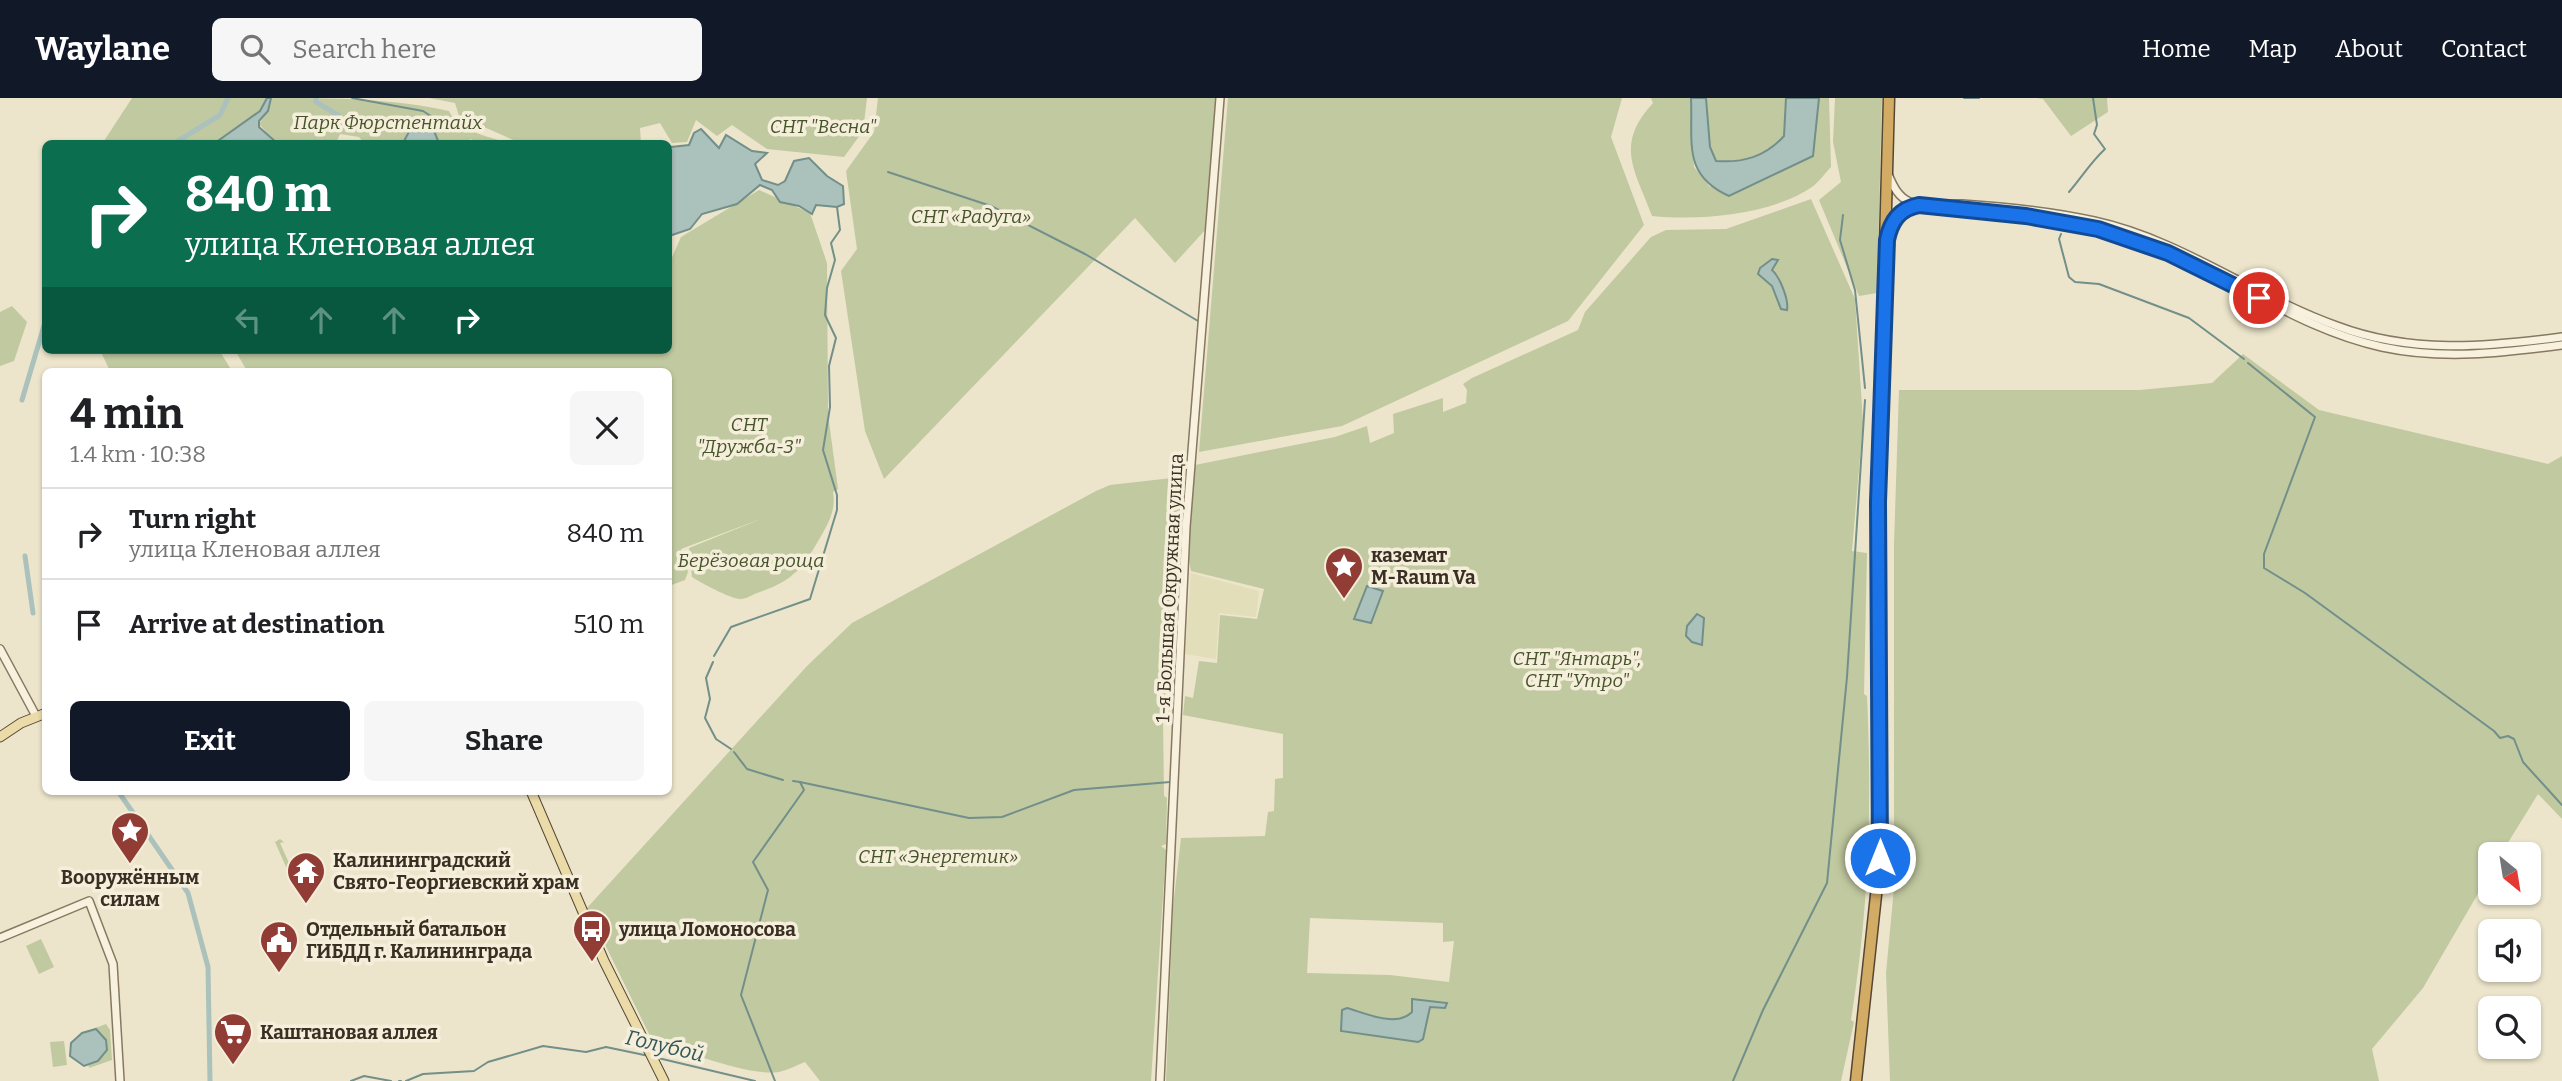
<!DOCTYPE html>
<html lang="en">
<head>
<meta charset="utf-8">
<style>
	body { margin:0; font-family:Bitter,serif; background:#f6f6f6; color:#202124; height:100vh; display:flex; flex-direction:column; font-size:26px; white-space:nowrap }
	* { box-sizing:border-box; margin:0 }
	p { font-size:23px; color:#757577 }
	.icon { flex:none; width:38px; height:38px; fill:none; stroke:currentColor; stroke-width:2; stroke-linecap:round; stroke-linejoin:round }
	.map { position:relative; flex:1; overflow:hidden }
	.sheet { position:absolute; left:42px; top:270px; width:630px; height:427px; display:flex; flex-direction:column; background:#fff; border-radius:10px; box-shadow:0 2px 5px #0004 }
	.sheet>* { flex:none }
	.guide { position:absolute; left:42px; top:42px; width:630px; height:214px; border-radius:10px; box-shadow:0 2px 5px #0004; background:#0b6e4f; color:#fff; overflow:hidden }
	.needle { width:46px; rotate:150deg }
	.fabs { position:absolute; left:2478px; top:744px; display:grid; gap:14px }
	.fabs a { display:grid; place-items:center; width:63px; height:63px; border-radius:10px; background:#fff; box-shadow:0 2px 5px #0004; font-size:35px }
	.pin { position:absolute; display:grid; place-items:center; width:60px; height:60px; color:#fff; margin:-30px; border:4px solid #fff; border-radius:50%; box-shadow:0 2px 7px #0007 }
	.me { position:absolute; width:77px; margin:-38px; rotate:0deg; stroke-linejoin:round; filter:drop-shadow(0 0 5px #0008) }
	.turn { display:flex; align-items:center; gap:24px; height:147px; padding:0 28px; font-size:32px }
	.turn .icon { width:91px; height:91px; stroke-width:2.5 }
	.turn b { display:block; font-size:49px; line-height:60px }
	.lanes { display:flex; align-items:center; height:66px; padding:0 28px; background:#0003; justify-content:center; gap:35px; direction:ltr }
	.lanes .off { opacity:.35 }
	.round { display:grid; place-items:center; flex:none; width:74px; height:74px; border-radius:10px; background:#f6f6f6 }
	.head { display:flex; align-items:center; justify-content:space-between; height:119px; padding:0 28px }
	h1 { font-size:42px; font-weight:700; line-height:52px }
	.button { display:flex; gap:14px; margin-top:auto; padding:14px 28px }
	.button a { flex:1; height:80px; border-radius:10px; background:#111827; color:#fff; font-size:28px; font-weight:700; line-height:80px; text-align:center }
	.button a+a { background:#f6f6f6; color:#202124 }
	ul { padding:0; list-style:none }
	li { display:flex; align-items:center; gap:21px; height:91px; padding:0 28px; border-top:2px solid #e0e0e0 }
	li div { flex:1 }
	li b { display:block; font-size:26px }
	li em { font-style:normal }
	header { display:flex; align-items:center; gap:42px; box-sizing:border-box; height:98px; padding:0 35px; background:#111827; color:#fff }
	header strong { font-size:33px }
	nav { display:flex; gap:38px; margin-inline-start:auto; font-size:24px }
	.search { width:490px; height:63px; background:#f6f6f6; display:flex; align-items:center; gap:18px; box-sizing:border-box; padding:0 24px; border-radius:10px; color:#757577; font-size:26px }
	.map>svg:first-child { display:block }
</style>
</head>
<body>
<header>
<strong>Waylane</strong>
<div class="search"><svg class="icon" aria-label="search" viewBox="0 0 24 24"><circle cx="10" cy="10" r="6"/><path d="M15 15l6 6"/></svg>Search here</div>
<nav><a>Home</a><a>Map</a><a>About</a><a>Contact</a></nav>
</header>
<div class="map">
<svg width="2562" height="983" viewBox="0 0 2562 983">
	<rect width="100%" height="100%" fill="#ece5cb"/>
	<polygon fill="#e1deb9" points="1191,475 1259,493 1256,519 1219,515 1216,561 1185,556"/>
	<g fill="#c1c9a0" fill-rule="evenodd">
		<polygon points="132,0 267,0 260,13 215,45 102,46"/>
		<path d="M271,0c59,0 121,0 178,13 9,21 39,25 59,32h-31l-6,-4 -7,4h-25v-2l-32,-7 -4,9h-21l-6,-3 -12,3 -5,-6 -19,-3 -4,9h-59l-18,-19 9,-13z"/>
		<polygon points="429,0 867,0 863,33 844,59 767,51 732,27 717,38 696,22 687,44 672,45 660,25 640,30 641,45 520,45 459,18 455,5"/>
		<polygon points="878,0 1216,0 1207,130 1175,165 1135,120 884,381 865,333 841,173 857,151 846,73 874,34"/>
		<polygon points="1228,0 1622,0 1611,39 1644,127 1568,223 1342,328 1199,354"/>
		<path d="M1651,0h40l3,69 16,20 103,-34 6,-55h10l2,69c-6,6 -12,15 -19,20 -41,28 -111,34 -160,29 -17,-46 -38,-71 1,-113z"/>
		<path d="M1706,0h80l-2,38c-20,21 -41,26 -68,25l-6,-13z"/>
		<polygon points="1835,0 1882,0 1877,195 1859,198 1819,102 1841,84 1833,44"/>
		<polygon points="2037,0 2107,0 2108,14 2071,38 2043,1"/>
		<path d="M759,92l51,23 17,50 1,151 10,75 -5,3c3,18 -4,30 -13,46 -18,31 -27,43 -63,55 -5,2 -11,6 -16,6 -8,1 -42,-17 -49,-22l-3,-29 82,-33 -90,34 7,23 -3,8 -16,6 -1,-215h-421l-12,-21h433l1,-86 12,-27z"/>
		<path d="M1811,101l44,100 8,123 -11,129 15,2 -3,141 3,2c5,113 2,212 -16,324l3,2 -13,59h-675l7,-174 8,-69 84,-2 3,-24 6,-1 1,-32 8,-1v-44l-100,-19 2,-19 8,2 6,-37 18,2 3,-48 37,4 7,-30 -73,-18c-7,-34 0,-71 4,-106l140,-28 32,-11 3,17 24,-10 -1,-19 50,-16v14l23,-9 1,-13 -4,-6 9,-6 106,-48 7,-18 66,-75 15,-7 60,-1zM1310,820l133,5v19l11,-1 -5,41 -59,-7 -83,-2z"/>
		<polygon points="12,208 27,224 14,263 0,268 0,214"/>
		<polygon points="100,252 219,252 232,273 110,273"/>
		<polygon points="2243,256 2319,312 2548,366 2562,358 2562,721 2538,696 2501,756 2490,756 2490,775 2423,890 2372,951 2379,983 1890,983 1886,875 1894,790 1894,446 1899,292 2140,292 2212,285"/>
		<path d="M1172,380l11,1 1,3 -14,104 -2,96 -4,5 3,18 -4,12 1,79 3,2 -1,46 -5,2 5,4 -15,231h-331l-15,-19c-8,3 -17,8 -26,10 -29,5 -98,-22 -127,-32l-65,-132 220,-242 45,-43 244,-132 14,-6z"/>
		<polygon points="280,741 284,744 280,745 289,765 305,756 310,767 321,765 323,769 291,780 275,744"/>
		<polygon points="41,841 54,869 39,876 26,848"/>
		<polygon points="106,926 110,932 112,962 89,970 82,935"/>
		<polygon points="64,943 67,967 53,969 50,944"/>
	</g>
	<g fill="#abc1bc" stroke="#728f8a" stroke-width="2">
		<polygon points="267,0 271,0 268,13 259,23 259,29 277,45 215,45 260,13"/>
		<path d="M1691,0h15l4,49 6,14c27,2 49,-4 68,-25l2,-38h33l-6,58 -84,40c-47,-21 -36,-54 -38,-98z"/>
		<polygon points="424,27 434,33 439,45 403,45 412,28"/>
		<polygon points="701,31 719,50 726,37 752,53 767,55 755,66 762,82 778,87 785,83 794,63 809,60 827,78 843,88 844,106 837,109 816,107 812,116 799,108 780,104 772,92 760,87 737,106 702,116 690,131 669,138 668,46 671,49 689,47 694,35"/>
		<path d="M1772,161l6,1 -6,10c8,7 17,30 15,40l-6,-1 -9,-23 -14,-12 2,-6z"/>
		<polygon points="1367,488 1383,493 1371,525 1354,521"/>
		<polygon points="1697,516 1704,520 1702,547 1692,544 1686,538 1687,528"/>
		<path d="M1412,901l35,4 -2,5 -15,-1 -7,32 -5,3 -77,-11 1,-21 5,-2c18,5 49,20 65,4z"/>
		<polygon points="96,931 106,942 107,952 98,963 84,968 70,958 71,945 82,935"/>
	</g>
	<g fill="none" stroke-linecap="round" stroke-linejoin="round">
		<g stroke="#728f8a" stroke-width="2">
			<polyline points="352,0 423,13 448,29"/>
			<polyline points="1964,0 1979,0"/>
			<polyline points="888,74 991,108 1085,156 1198,223"/>
			<path d="M2069,94c13,-15 21,-29 36,-43l-11,-15 3,-9 -4,-27"/>
			<polyline points="1843,117 1840,142 1855,192 1865,290"/>
			<polyline points="2061,136 2059,141 2069,179 2075,184 2099,186 2189,220 2244,261"/>
			<polyline points="2248,265 2315,319 2264,456 2264,470 2305,495 2494,633 2500,640 2508,638 2514,641 2523,664 2562,707"/>
			<polyline points="714,558 731,529 810,501 837,412 837,397 823,352 830,309 829,268 836,240 825,217 827,190 835,162 831,145 840,132 837,109"/>
			<polyline points="713,564 706,580 710,601 705,620 716,641 731,651"/>
			<polyline points="734,654 747,671 783,682"/>
			<polyline points="800,684 969,720 1002,719 1074,692 1170,684"/>
			<polyline points="658,960 755,983"/>
			<polyline points="351,983 364,978 391,983"/>
			<polyline points="399,983 401,983"/>
			<polyline points="406,983 423,976 474,973 488,964 543,948 586,954 606,949 649,958"/>
			<polyline points="775,983 741,897 768,792 753,764 804,692 800,684 793,683"/>
			<polyline points="1733,983 1763,912 1827,785 1847,579 1865,302"/>
		</g>
		<g stroke="#abc1bc" stroke-width="5">
			<polyline points="316,0 316,4 338,17 350,32"/>
			<polyline points="173,46 220,17 228,0"/>
			<polyline points="22,302 46,221"/>
			<polyline points="25,458 33,515"/>
			<polyline points="118,693 188,795 208,869 210,983"/>
		</g>
		<defs>
			<g id="minor">
				<path d="M1888,76c5,12 10,23 22,28 18,7 35,1 52,2 45,3 88,7 132,17 88,19 159,75 243,105 74,28 149,21 225,11"/>
				<path d="M1944,109l11,4c74,5 144,13 213,42 73,30 136,77 214,94 60,13 120,6 180,-2"/>
				<polyline points="1889,134 1898,117 1919,107"/>
				<polyline points="0,551 36,618"/>
				<polyline points="0,840 89,803 113,866 120,983"/>
				<polyline points="1160,983 1186,429 1220,0"/>
			</g>
			<g id="major">
				<polyline points="0,639 21,625 46,615"/>
				<polyline points="531,693 604,863 664,983"/>
			</g>
			<polyline id="highway" points="1856,983 1880,760 1878,404 1889,0"/>
		</defs>
		<use href="#minor" stroke="#877861" stroke-width="10"/>
		<use href="#major" stroke="#564734" stroke-width="11"/>
		<use href="#highway" stroke="#564734" stroke-width="13"/>
		<use href="#minor" stroke="#f7f1de" stroke-width="7"/>
		<use href="#major" stroke="#eadba8" stroke-width="9"/>
		<use href="#highway" stroke="#d2ab65" stroke-width="10"/>
	</g>
	<g fill="none" stroke-linecap="round" stroke-linejoin="round">
		<defs>
			<path id="route" d="M1880,760l-2,-356 9,-262c4,-19 12,-31 32,-35l107,11 72,13 70,24 91,45"/>
		</defs>
		<use href="#route" stroke="#114b97" stroke-width="18"/>
		<use href="#route" stroke="#1a73e8" stroke-width="12"/>
	</g>
	<defs>
		<symbol id="sight-pin" viewBox="-11 -11 22 30"><path d="M0 17L-7.5 6A9.5 9.5 0 1 1 7.5 6Z" fill="#913d36" stroke="#f4eeda"/><path d="M0-6L1.8-2.2L6-1.7L2.9 1.2L3.7 5.4L0 3.3L-3.7 5.4L-2.9 1.2L-6-1.7L-1.8-2.2Z" fill="#fff"/></symbol>
		<symbol id="temple-pin" viewBox="-11 -11 22 30"><path d="M0 17L-7.5 6A9.5 9.5 0 1 1 7.5 6Z" fill="#913d36" stroke="#f4eeda"/><path d="M0-6L5-2H3V0L6.5 2.5H4V6H1.5V3h-3V6H-4V2.5H-6.5L-3 0V-2H-5Z" fill="#fff"/></symbol>
		<symbol id="bus-pin" viewBox="-11 -11 22 30"><path d="M0 17L-7.5 6A9.5 9.5 0 1 1 7.5 6Z" fill="#913d36" stroke="#f4eeda"/><path d="M-5-6H5V4H4V6H2V4H-2V6H-4V4H-5ZM-3.5-4V0h7V-4ZM-3.5 1.2v1.5H-2V1.2ZM2 1.2v1.5H3.5V1.2Z" fill="#fff"/></symbol>
		<symbol id="civic-pin" viewBox="-11 -11 22 30"><path d="M0 17L-7.5 6A9.5 9.5 0 1 1 7.5 6Z" fill="#913d36" stroke="#f4eeda"/><path d="M-.6-6.5H3V-4.5H.6V-3L4-1V1h2V6H-6V1h2V-1L-.6-3ZM-1.2 2.5V6h2.4V2.5Z" fill="#fff"/></symbol>
		<symbol id="supermarket-pin" viewBox="-11 -11 22 30"><path d="M0 17L-7.5 6A9.5 9.5 0 1 1 7.5 6Z" fill="#913d36" stroke="#f4eeda"/><path d="M-6-5.5h2.5l.6 2H6L4.5 2H-2.5L-4.4-4H-6ZM-1.5 3.2a1.3 1.3 0 1 0 .1 0ZM3 3.2a1.3 1.3 0 1 0 .1 0Z" fill="#fff"/></symbol>
	</defs>
	<g fill-rule="evenodd">
		<use href="#sight-pin" x="1322" y="446" width="44" height="60"/>
		<use href="#sight-pin" x="108" y="711" width="44" height="60"/>
		<use href="#temple-pin" x="284" y="751" width="44" height="60"/>
		<use href="#bus-pin" x="570" y="809" width="44" height="60"/>
		<use href="#civic-pin" x="257" y="820" width="44" height="60"/>
		<use href="#supermarket-pin" x="211" y="912" width="44" height="60"/>
	</g>
	<g text-anchor="middle" stroke-width="7" stroke-linejoin="round" paint-order="stroke">
		<g font-size="19" font-style="italic" fill="#46542b" stroke="#f4eeda">
			<text x="388" y="31">Парк Фюрстентайх</text>
			<text x="823" y="35">СНТ "Весна"</text>
			<text x="971" y="125">СНТ «Радуга»</text>
			<text x="749" y="333">СНТ<tspan x="749" dy="22">"Дружба-3"</tspan></text>
			<text x="751" y="469">Берёзовая роща</text>
			<text x="1577" y="567">СНТ "Янтарь",<tspan x="1577" dy="22">СНТ "Утро"</tspan></text>
			<text x="938" y="765">СНТ «Энергетик»</text>
		</g>
		<g font-size="19" font-weight="bold" fill="#392f23" stroke="#f4eeda" text-anchor="start">
			<text x="1371" y="464">каземат<tspan x="1371" dy="22">M-Raum Va</tspan></text>
			<text x="333" y="769">Калининградский<tspan x="333" dy="22">Свято-Георгиевский храм</tspan></text>
			<text x="130" y="786" text-anchor="middle">Вооружённым<tspan x="130" dy="22">силам</tspan></text>
			<text x="306" y="838">Отдельный батальон<tspan x="306" dy="22">ГИБДД г. Калининграда</tspan></text>
			<text x="619" y="838">улица Ломоносова</text>
			<text x="260" y="941">Каштановая аллея</text>
		</g>
		<g font-size="19" fill="#392f23" stroke="#f4eeda">
			<text transform="translate(1169 490) rotate(-87)" y="7">1-я Большая Окружная улица</text>
		</g>
		<g font-size="21" font-style="italic" fill="#335758" stroke="#f4eeda">
			<text transform="translate(665 948) rotate(13)" y="7">Голубой</text>
		</g>
	</g>
</svg>
<div class="fabs">
<a><svg class="needle" viewBox="-14 -14 28 28"><path d="M0-13l5 13h-10z" fill="#e53935"/><path d="M0 13l5-13h-10z" fill="#757577"/></svg></a>
<a><svg class="icon" aria-label="sound" viewBox="0 0 24 24"><path d="M4 9h4l5-4v14l-5-4H4zM17 9q2 3 0 6"/></svg></a>
<a><svg class="icon" aria-label="search" viewBox="0 0 24 24"><circle cx="10" cy="10" r="6"/><path d="M15 15l6 6"/></svg></a>
</div>
<div class="pin" style="left:2259px;top:200px;background:#d93025"><svg class="icon" aria-label="arrive" viewBox="0 0 24 24"><path d="M6 21V4h12l-3 4 3 4H6"/></svg></div>
<svg class="me" style="left:1880px;top:760px" viewBox="-20 -20 40 40"><circle r="17" fill="#1a73e8" stroke="#fff" stroke-width="3"/><path d="M0-11L8 9 0 5-8 9z" fill="#fff"/></svg>
<div class="guide">
<div class="turn"><svg class="icon" aria-label="right" viewBox="0 0 24 24"><path d="M7 20v-9h11M14 6l5 5-5 5"/></svg><div><b>840 m</b>улица Кленовая аллея</div></div>
<div class="lanes"><svg class="icon off" aria-label="left" viewBox="0 0 24 24"><path d="M17 20v-9H6M10 6l-5 5 5 5"/></svg><svg class="icon off" aria-label="ahead" viewBox="0 0 24 24"><path d="M12 20V5M6 11l6-6 6 6"/></svg><svg class="icon off" aria-label="ahead" viewBox="0 0 24 24"><path d="M12 20V5M6 11l6-6 6 6"/></svg><svg class="icon" aria-label="right" viewBox="0 0 24 24"><path d="M7 20v-9h11M14 6l5 5-5 5"/></svg></div>
</div>
<section class="sheet">
<div class="head"><div><h1>4 min</h1><p>1.4 km · 10:38</p></div><a class="round"><svg class="icon" aria-label="close" viewBox="0 0 24 24"><path d="M6 6l12 12M18 6L6 18"/></svg></a></div>
<ul>
<li><svg class="icon" aria-label="right" viewBox="0 0 24 24"><path d="M7 20v-9h11M14 6l5 5-5 5"/></svg><div><b>Turn right</b><p>улица Кленовая аллея</p></div><em>840 m</em></li>
<li><svg class="icon" aria-label="arrive" viewBox="0 0 24 24"><path d="M6 21V4h12l-3 4 3 4H6"/></svg><div><b>Arrive at destination</b></div><em>510 m</em></li>
</ul>
<div class="button"><a>Exit</a><a>Share</a></div>
</section>
</div>
</body>
</html>
